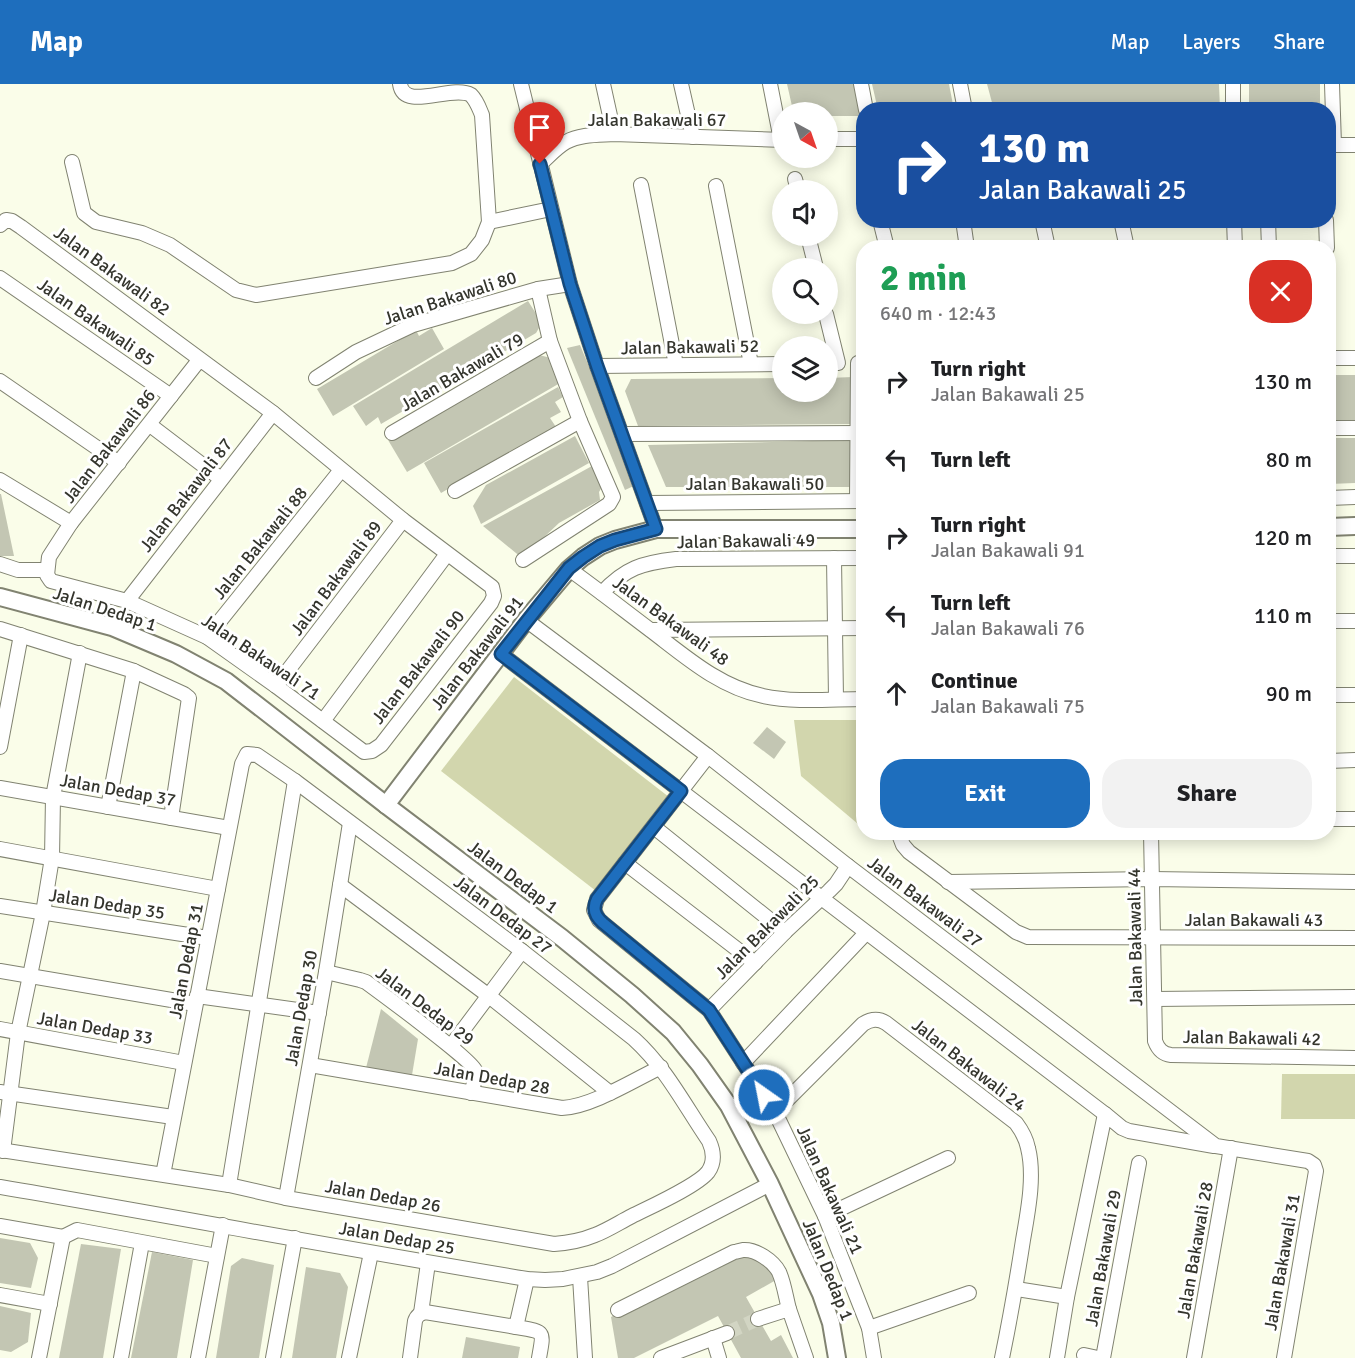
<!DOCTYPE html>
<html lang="en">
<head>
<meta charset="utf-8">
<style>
	body { margin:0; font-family:Signika,sans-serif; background:#f2f2f2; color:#202124; height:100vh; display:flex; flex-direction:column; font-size:22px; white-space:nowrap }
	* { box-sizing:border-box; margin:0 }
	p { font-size:20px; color:#757577 }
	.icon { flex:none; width:33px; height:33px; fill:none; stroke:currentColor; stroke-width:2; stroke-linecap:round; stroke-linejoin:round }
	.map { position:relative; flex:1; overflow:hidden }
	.details { position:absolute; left:856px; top:156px; width:480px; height:600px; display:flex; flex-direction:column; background:#fff; border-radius:24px; box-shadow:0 3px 15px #0003 }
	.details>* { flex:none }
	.top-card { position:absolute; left:856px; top:18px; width:480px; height:126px; border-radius:24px; box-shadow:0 3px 15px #0003; background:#1a4fa0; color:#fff; overflow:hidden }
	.needle { width:39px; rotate:140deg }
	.controls { position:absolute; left:772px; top:18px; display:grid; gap:12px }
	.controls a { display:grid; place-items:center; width:66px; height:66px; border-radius:50%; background:#fff; box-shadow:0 3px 15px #0003; font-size:30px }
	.pin { position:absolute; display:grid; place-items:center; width:51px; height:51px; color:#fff; margin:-62px -26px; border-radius:50% 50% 50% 0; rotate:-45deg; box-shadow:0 0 6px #0007 }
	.pin .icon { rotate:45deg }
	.me { position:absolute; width:66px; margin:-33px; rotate:327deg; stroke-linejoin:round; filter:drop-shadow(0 0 4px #0008) }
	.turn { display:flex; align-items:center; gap:21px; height:126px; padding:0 24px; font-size:27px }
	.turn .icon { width:78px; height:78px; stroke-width:2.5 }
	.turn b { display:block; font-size:42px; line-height:51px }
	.round { display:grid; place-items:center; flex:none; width:63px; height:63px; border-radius:24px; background:#f2f2f2 }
	.summary { display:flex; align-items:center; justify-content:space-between; height:102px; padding:0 24px }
	h1 { font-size:36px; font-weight:700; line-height:45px; color:#1e9e55 }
	.action { display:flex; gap:12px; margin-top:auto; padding:12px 24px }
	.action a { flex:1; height:69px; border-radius:24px; background:#1e6ebd; color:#fff; font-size:24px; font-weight:700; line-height:69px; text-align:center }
	.action a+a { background:#f2f2f2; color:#202124 }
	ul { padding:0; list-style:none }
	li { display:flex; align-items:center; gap:18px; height:78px; padding:0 24px }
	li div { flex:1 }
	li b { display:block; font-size:22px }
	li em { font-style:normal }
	header { display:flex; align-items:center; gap:36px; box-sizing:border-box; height:84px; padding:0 30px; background:#1e6ebd; color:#fff }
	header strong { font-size:28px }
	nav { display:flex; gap:33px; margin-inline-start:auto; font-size:21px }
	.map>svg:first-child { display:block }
</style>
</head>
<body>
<header>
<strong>Map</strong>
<nav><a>Map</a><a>Layers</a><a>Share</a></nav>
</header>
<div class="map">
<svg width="1355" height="1274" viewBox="0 0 1355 1274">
	<rect width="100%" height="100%" fill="#fafde9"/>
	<g fill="#d2d6ad">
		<polygon points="514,593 669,713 596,807 441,687"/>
		<polygon points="794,636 864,636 864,745 801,692"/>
		<polygon points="1282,990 1355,990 1355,1035 1281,1035"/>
	</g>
	<g fill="#c3c6b3">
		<polygon points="787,0 859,0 864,32 828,32 828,28 801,28 792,22"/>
		<polygon points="872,0 949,0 954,26 878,26"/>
		<polygon points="987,0 1219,0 1220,26 994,26"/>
		<rect x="1249" y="0" width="71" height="26"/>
		<polygon points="528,217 542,239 536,249 381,340 378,333 366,342 353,322"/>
		<polygon points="432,244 444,265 333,332 317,305 416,246 419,252"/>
		<polygon points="580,261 638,400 625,406 567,264"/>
		<polygon points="539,271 551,274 560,299 407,388 388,356"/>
		<rect x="1329" y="291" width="26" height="45"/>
		<polygon points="853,293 854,340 638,342 625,307 631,295 783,294 783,308 828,308 828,294"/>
		<polygon points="558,303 563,313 555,318 561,328 550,334 556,343 441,409 424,379"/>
		<polygon points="575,352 589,379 481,440 473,422 486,401"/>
		<polygon points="1329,354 1355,354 1355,399 1329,400"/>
		<polygon points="853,356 853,403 666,403 648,361"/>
		<polygon points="592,382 602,403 599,408 600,416 559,439 522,474 483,442"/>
		<polygon points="0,410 1,410 14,472 0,472"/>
		<polygon points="767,643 786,658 774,675 753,659"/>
		<polygon points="381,925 418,955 412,991 366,984"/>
		<polygon points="0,1154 30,1159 38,1174 31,1204 0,1199"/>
		<polygon points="81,1160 121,1165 103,1274 59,1274"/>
		<polygon points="741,1167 767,1178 776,1196 746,1213 771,1257 781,1251 793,1274 741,1274 718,1232 634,1274 618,1274 611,1233"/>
		<polygon points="152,1168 193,1176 177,1274 131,1274"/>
		<polygon points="242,1174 274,1181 259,1274 216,1274 231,1182"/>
		<polygon points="306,1183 340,1189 348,1203 336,1274 292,1274"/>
		<polygon points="0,1222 31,1229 28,1258 11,1268 0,1266"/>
		<polygon points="466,1253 520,1263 518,1274 462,1274"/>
	</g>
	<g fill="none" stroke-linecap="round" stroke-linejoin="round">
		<polyline stroke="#d2d5c3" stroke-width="14" stroke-dasharray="14 7" stroke-linecap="butt" points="727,1249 758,1235"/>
		<defs>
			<g id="minor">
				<polyline points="521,0 570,200 597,282 656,445"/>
				<polyline points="603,0 614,50"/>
				<polyline points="681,0 693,53"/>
				<polyline points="770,0 781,56"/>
				<polyline points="861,0 866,26"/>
				<polyline points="960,0 965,26"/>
				<polyline points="1233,0 1233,26"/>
				<polyline points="1332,0 1334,61"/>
				<polyline points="828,55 864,55"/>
				<polyline points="1329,61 1355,61"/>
				<path d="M72,78l12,51 12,9 46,11 28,12 66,45 20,5 196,-32 19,-9 11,-14 7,-18 -7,-107c-3,-7 -5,-14 -11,-20 -19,-11 -67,17 -71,-11"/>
				<path d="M540,80c8,-7 17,-17 26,-22 14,-8 33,-7 48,-8l169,6"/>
				<polyline points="795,95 798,106"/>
				<polyline points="641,101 676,281"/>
				<polyline points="716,102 751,280"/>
				<polyline points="880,136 887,164"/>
				<polyline points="963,136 967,164"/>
				<polyline points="1042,136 1048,164"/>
				<polyline points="1121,136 1127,164"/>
				<polyline points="1234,136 1235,164"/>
				<polyline points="1268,136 1269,164"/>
				<polyline points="1326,136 1327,164"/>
				<polyline points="489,138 551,125"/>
				<polyline points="0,141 6,136 12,137 21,143 273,329 403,436 492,503 494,512 491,519 381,661 372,667 364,668 276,602 207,553 127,517 51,497 47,491 49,473 71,439 200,275"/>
				<polyline points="808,152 816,184"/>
				<polyline points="0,194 171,312"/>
				<polyline points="826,230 838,279"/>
				<polyline points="1329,274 1355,274"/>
				<polyline points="597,282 783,280"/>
				<polyline points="316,294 356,268 413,241 538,205 570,200"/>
				<polyline points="0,297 119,379"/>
				<polyline points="150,341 221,395"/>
				<polyline points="1329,344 1355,344"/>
				<polyline points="392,349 550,257"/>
				<polyline points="622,350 864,349"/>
				<polyline points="0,396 71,439"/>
				<polyline points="455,407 580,337"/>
				<polyline points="1329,414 1355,413"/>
				<polyline points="857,417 858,279"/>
				<polyline points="647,419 864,417"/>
				<polyline points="1329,472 1355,472"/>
				<polyline points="834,474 836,615"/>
				<polyline points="523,476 609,420 613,413 580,337 550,257 538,205"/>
				<polyline points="0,480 18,486 47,486"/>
				<path d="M569,485c28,20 56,42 84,63 34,26 67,55 110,64 32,7 69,3 101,3"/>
				<path d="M602,509c23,-25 40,-30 74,-34l188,-1"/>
				<polyline points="127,517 273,329"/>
				<polyline points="526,536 708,672 848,782 1216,1062 1308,1077 1314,1081 1316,1087 1284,1274"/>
				<polyline points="1329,537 1355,537"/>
				<polyline points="0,545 134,587 184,610 189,614 171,734"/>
				<polyline points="651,546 864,544"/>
				<polyline points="207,553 341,386"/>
				<polyline points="501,570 1105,1030"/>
				<polyline points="276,602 403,436"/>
				<polyline points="1329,611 1355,611"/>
				<polyline points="323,637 447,470"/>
				<polyline points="0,663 21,551"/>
				<polyline points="708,672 597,815 594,826 599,836 709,926 775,1028 825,1132 869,1244 874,1274"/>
				<polyline points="1329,677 1355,676"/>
				<polyline points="0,704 229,744"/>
				<polyline points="108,723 134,587"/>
				<polyline points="1329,735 1355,735"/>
				<polyline points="654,743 785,848"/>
				<polyline points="898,748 903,761 909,768 1016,848 1028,853 1355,854"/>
				<path d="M1151,748l4,209c3,8 7,13 16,14l184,3"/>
				<polyline points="0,765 218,805"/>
				<polyline points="625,779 755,879"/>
				<polyline points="948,798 1152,795 1355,798"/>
				<polyline points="340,801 489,912 610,1009"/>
				<polyline points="0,822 208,854"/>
				<polyline points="0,887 195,920"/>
				<path d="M326,888l34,8 6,2c15,11 106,78 109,88 2,7 -2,16 -4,23"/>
				<polyline points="197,912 319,929"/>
				<polyline points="1155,915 1355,913"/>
				<polyline points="709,926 785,848 829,807 836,800 848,782"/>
				<polyline points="0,945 184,979"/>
				<polyline points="451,962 522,867"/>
				<polyline points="743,979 866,849"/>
				<path d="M310,981l252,43c29,-1 72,-28 99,-41"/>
				<polyline points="0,1008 173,1033"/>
				<path d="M775,1028l88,-88c8,-5 15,-6 23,-1l130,100c6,8 10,15 12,25 7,28 0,63 -5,92 -6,39 -13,79 -21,118"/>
				<path d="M0,1066l229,35 57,13 268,46c13,-1 29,-4 41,-9 13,-5 25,-13 37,-19 18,-9 65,-30 76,-44 7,-10 6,-20 1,-31 -24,-35 -43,-73 -75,-102l-112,-88 -227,-170 -38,-26 -10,-1 -5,10 -79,411"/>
				<polyline points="3,1067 18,949 43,829 52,774 53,713 80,569"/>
				<polyline points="229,1101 295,697"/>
				<path d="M0,1103c176,30 351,63 527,92l18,1 18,-1 34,-7 15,-6 158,-82"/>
				<polyline points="286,1114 326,888 350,739"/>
				<polyline points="825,1132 948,1074"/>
				<polyline points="0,1142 63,1153"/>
				<polyline points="63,1153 77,1146 217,1172"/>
				<polyline points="580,1193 585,1274"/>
				<polyline points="1016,1205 1067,1213"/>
				<polyline points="0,1211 50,1220"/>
				<path d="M618,1226l116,-58c1,0 9,-2 9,-2 13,-1 30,11 36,22 5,11 7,26 10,37"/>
				<polyline points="421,1229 428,1179"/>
				<polyline points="758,1235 789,1225 806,1274"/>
				<path d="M516,1243c29,5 28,3 23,31"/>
				<polyline points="869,1244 969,1209"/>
				<polyline points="713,1254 719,1274"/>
				<polyline points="1084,1271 1098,1274"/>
				<polyline points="39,1274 63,1153"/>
				<polyline points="121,1274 142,1159"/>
				<polyline points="198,1274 223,1141"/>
				<polyline points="273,1274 295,1154"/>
				<polyline points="349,1274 371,1169"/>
				<path d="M410,1274l5,-37c2,-6 5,-7 10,-9l91,15 11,-48"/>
				<polyline points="661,1274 727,1249"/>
				<polyline points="1057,1274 1067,1213 1105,1030 1122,1044 1129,1047 1214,1062"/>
				<polyline points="1103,1274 1139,1079"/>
				<polyline points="1194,1274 1231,1064"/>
			</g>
			<g id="major">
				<polyline points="1329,443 1355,442"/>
				<polyline points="0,513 112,543 176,570 226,597 386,721 562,854 632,911 673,948 700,981 729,1022 770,1100 821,1210 831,1239 837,1274"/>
				<polyline points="386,721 526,536 569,485 583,473 600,462 615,456 656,445 864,445"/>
			</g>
		</defs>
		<use href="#minor" stroke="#818371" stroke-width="16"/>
		<use href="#major" stroke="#818371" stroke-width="20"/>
		<use href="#minor" stroke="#fff" stroke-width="14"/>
		<use href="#major" stroke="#fff" stroke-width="16"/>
	</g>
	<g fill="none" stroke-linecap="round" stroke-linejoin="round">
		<defs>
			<path id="route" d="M540,80l30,120 27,82 59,163 -41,11 -15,6 -17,11 -14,11 -68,86 180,137 -84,108c-5,10 -2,17 6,24l106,87 55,85"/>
		</defs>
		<use href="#route" stroke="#14487b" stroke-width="15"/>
		<use href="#route" stroke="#1e6ebd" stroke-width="10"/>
	</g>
	<g text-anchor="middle" stroke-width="6" stroke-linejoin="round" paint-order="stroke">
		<g font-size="18" fill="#34352d" stroke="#fff">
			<text x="657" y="42">Jalan Bakawali 67</text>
			<text transform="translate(112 187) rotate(36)" y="6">Jalan Bakawali 82</text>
			<text transform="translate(450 214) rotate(-18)" y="6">Jalan Bakawali 80</text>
			<text transform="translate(96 238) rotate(35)" y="6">Jalan Bakawali 85</text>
			<text transform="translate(690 263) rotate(-1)" y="6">Jalan Bakawali 52</text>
			<text transform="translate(462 288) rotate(-30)" y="6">Jalan Bakawali 79</text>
			<text transform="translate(109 362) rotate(-52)" y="6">Jalan Bakawali 86</text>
			<text x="755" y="406">Jalan Bakawali 50</text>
			<text transform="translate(186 411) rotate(-52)" y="6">Jalan Bakawali 87</text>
			<text transform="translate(746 457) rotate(-1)" y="6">Jalan Bakawali 49</text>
			<text transform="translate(260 459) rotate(-51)" y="6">Jalan Bakawali 88</text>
			<text transform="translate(336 494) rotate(-53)" y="6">Jalan Bakawali 89</text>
			<text transform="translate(105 525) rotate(18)" y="6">Jalan Dedap 1</text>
			<text transform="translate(671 537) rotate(36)" y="6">Jalan Bakawali 48</text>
			<text transform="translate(477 569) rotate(-52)" y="6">Jalan Bakawali 91</text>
			<text transform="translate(261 573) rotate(34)" y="6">Jalan Bakawali 71</text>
			<text transform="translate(418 583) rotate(-52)" y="6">Jalan Bakawali 90</text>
			<text transform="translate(118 706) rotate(10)" y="6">Jalan Dedap 37</text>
			<text transform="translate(513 793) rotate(37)" y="6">Jalan Dedap 1</text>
			<text transform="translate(925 818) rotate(37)" y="6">Jalan Bakawali 27</text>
			<text transform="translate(107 820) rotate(9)" y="6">Jalan Dedap 35</text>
			<text transform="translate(503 831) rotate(37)" y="6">Jalan Dedap 27</text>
			<text x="1254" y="842">Jalan Bakawali 43</text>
			<text transform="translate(767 843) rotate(-45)" y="6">Jalan Bakawali 25</text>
			<text transform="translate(1135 853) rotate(-91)" y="6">Jalan Bakawali 44</text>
			<text transform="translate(186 877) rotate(-79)" y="6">Jalan Dedap 31</text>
			<text transform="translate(425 922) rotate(37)" y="6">Jalan Dedap 29</text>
			<text transform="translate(301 924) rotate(-80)" y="6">Jalan Dedap 30</text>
			<text transform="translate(95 944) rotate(10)" y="6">Jalan Dedap 33</text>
			<text transform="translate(1252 954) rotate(1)" y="6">Jalan Bakawali 42</text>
			<text transform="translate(969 981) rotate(38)" y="6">Jalan Bakawali 24</text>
			<text transform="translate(492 994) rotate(10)" y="6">Jalan Dedap 28</text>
			<text transform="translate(830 1106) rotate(66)" y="6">Jalan Bakawali 21</text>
			<text transform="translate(383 1112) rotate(10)" y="6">Jalan Dedap 26</text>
			<text transform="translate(397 1154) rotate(10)" y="6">Jalan Dedap 25</text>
			<text transform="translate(1195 1166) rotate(-80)" y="6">Jalan Bakawali 28</text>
			<text transform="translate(1103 1174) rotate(-80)" y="6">Jalan Bakawali 29</text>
			<text transform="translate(1282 1178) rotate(-80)" y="6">Jalan Bakawali 31</text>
			<text transform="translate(828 1186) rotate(68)" y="6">Jalan Dedap 1</text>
		</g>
	</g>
</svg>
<div class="controls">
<a><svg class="needle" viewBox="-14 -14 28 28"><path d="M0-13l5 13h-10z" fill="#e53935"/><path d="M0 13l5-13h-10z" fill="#757577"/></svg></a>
<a><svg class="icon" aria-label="sound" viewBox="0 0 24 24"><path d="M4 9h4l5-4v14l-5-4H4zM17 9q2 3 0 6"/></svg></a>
<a><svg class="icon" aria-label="search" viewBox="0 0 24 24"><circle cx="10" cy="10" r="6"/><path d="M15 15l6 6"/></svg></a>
<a><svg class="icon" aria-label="layers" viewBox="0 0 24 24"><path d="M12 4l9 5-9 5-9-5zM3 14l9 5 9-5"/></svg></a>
</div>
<div class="pin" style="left:540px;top:80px;background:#d93025"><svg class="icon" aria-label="arrive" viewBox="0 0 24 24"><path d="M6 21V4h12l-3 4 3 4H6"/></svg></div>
<svg class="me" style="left:764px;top:1011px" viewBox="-20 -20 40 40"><circle r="17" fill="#1e6ebd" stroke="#fff" stroke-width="3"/><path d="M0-11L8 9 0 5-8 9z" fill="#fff"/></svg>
<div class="top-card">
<div class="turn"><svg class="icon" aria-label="right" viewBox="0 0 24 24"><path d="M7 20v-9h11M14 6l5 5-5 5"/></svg><div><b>130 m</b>Jalan Bakawali 25</div></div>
</div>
<section class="details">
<div class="summary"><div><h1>2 min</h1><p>640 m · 12:43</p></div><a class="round" style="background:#d93025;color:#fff"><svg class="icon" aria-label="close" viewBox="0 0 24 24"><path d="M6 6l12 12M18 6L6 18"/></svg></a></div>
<ul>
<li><svg class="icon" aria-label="right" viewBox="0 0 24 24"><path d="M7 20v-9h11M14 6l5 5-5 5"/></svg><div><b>Turn right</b><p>Jalan Bakawali 25</p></div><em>130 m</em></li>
<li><svg class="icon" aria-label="left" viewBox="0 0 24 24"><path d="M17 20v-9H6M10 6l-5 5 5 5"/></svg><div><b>Turn left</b></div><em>80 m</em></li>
<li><svg class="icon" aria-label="right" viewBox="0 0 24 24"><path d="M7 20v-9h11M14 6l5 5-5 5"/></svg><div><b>Turn right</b><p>Jalan Bakawali 91</p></div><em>120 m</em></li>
<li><svg class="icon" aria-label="left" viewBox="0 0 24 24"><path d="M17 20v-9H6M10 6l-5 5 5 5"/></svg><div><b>Turn left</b><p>Jalan Bakawali 76</p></div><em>110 m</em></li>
<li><svg class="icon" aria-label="ahead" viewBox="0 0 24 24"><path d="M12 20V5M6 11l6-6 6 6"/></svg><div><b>Continue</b><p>Jalan Bakawali 75</p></div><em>90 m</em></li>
</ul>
<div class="action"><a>Exit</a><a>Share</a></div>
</section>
</div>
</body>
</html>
